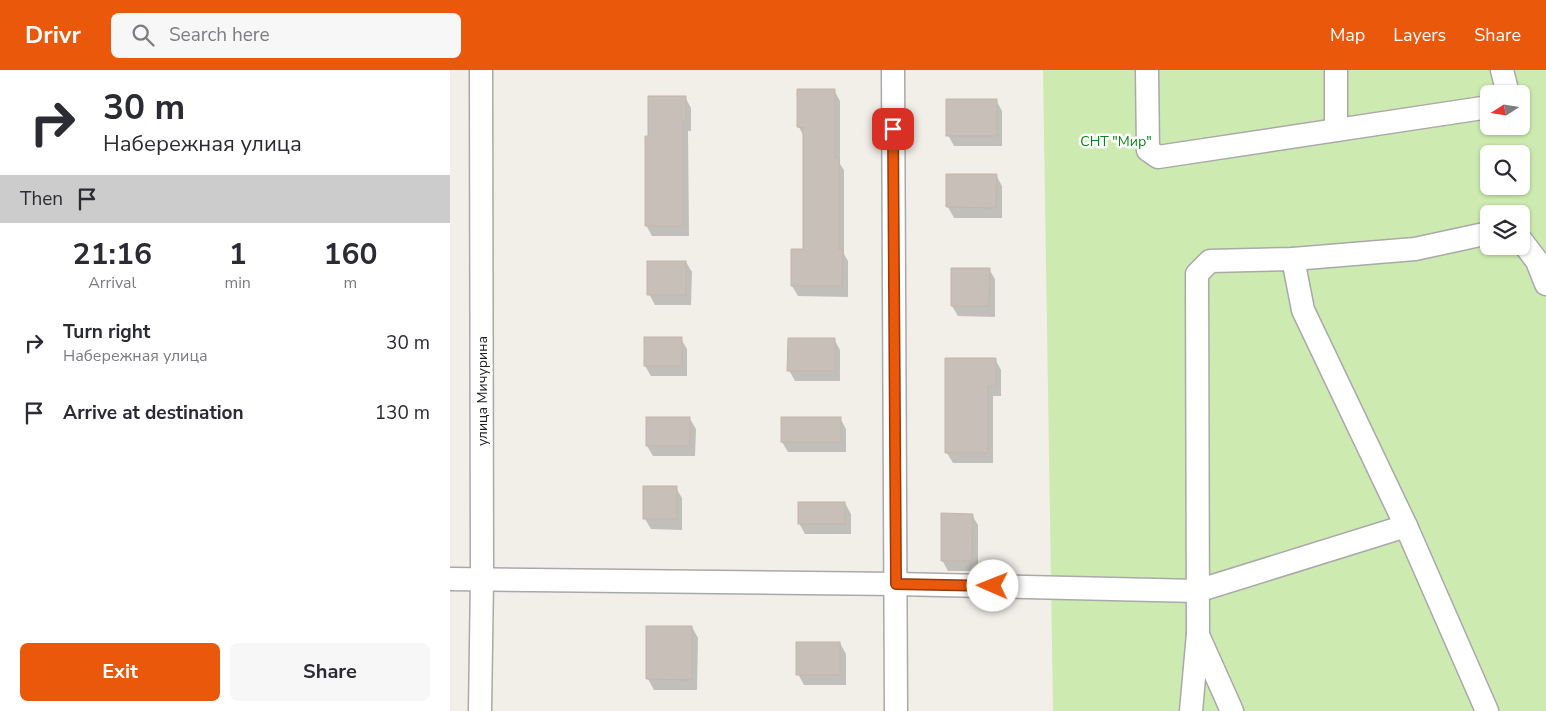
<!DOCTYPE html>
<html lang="en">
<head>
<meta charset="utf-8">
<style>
	body { margin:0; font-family:"Nunito Sans",sans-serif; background:#f7f7f7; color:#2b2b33; height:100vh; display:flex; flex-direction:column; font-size:19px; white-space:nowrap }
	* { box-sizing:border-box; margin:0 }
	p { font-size:16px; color:#7c7c81 }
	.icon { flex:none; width:28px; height:28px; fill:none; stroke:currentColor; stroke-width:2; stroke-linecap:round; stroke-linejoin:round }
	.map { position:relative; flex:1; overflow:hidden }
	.drawer { display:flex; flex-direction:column; background:#fff; width:450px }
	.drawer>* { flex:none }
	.guide { background:#fff; color:#2b2b33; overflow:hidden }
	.needle { width:32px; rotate:258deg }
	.tools { position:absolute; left:1030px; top:15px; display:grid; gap:10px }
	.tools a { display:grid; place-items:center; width:50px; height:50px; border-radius:8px; background:#fff; box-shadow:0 1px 4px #0004; font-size:25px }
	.pin { position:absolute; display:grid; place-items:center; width:42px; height:42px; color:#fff; margin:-21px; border-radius:10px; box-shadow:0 2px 8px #0006 }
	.me { position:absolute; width:55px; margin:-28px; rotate:271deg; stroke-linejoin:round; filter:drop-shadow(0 0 4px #0008) }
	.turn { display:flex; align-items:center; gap:18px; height:105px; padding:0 20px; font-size:22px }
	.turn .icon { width:65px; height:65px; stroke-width:2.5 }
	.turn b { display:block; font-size:35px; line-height:42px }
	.then { display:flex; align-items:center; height:48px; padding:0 20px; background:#0003; gap:10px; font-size:19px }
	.eta { display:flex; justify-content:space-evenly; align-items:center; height:85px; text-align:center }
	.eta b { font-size:30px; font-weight:700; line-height:35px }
	.action { display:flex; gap:10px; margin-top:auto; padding:10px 20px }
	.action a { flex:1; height:58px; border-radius:8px; background:#ea580c; color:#fff; font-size:20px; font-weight:700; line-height:58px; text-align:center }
	.action a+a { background:#f7f7f7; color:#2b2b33 }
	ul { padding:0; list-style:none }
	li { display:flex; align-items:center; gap:15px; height:70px; padding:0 20px }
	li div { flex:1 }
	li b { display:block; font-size:19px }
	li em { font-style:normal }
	header { display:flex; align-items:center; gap:30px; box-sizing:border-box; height:70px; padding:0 25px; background:#ea580c; color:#fff }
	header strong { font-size:24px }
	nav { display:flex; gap:28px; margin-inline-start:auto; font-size:18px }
	.search { width:350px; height:45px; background:#f7f7f7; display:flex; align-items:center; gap:12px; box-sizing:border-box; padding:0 18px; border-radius:8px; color:#7c7c81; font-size:19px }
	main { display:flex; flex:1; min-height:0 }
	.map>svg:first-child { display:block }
</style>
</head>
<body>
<header>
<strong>Drivr</strong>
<div class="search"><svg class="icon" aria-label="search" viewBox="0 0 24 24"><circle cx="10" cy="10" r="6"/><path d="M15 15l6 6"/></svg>Search here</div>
<nav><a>Map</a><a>Layers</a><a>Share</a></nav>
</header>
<main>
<section class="drawer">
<div class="guide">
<div class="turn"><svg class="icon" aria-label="right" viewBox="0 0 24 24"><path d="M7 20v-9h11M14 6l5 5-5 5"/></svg><div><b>30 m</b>Набережная улица</div></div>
<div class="then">Then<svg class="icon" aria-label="arrive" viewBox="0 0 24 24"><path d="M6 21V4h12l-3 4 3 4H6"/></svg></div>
</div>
<div class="eta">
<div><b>21:16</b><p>Arrival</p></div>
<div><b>1</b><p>min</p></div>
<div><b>160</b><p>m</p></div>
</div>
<ul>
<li><svg class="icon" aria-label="right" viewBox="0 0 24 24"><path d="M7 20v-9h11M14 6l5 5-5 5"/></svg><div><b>Turn right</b><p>Набережная улица</p></div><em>30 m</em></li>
<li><svg class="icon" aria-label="arrive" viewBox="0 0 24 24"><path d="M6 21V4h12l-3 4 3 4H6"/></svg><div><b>Arrive at destination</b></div><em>130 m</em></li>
</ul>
<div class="action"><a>Exit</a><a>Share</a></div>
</section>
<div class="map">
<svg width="1096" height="641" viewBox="0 0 1096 641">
	<rect width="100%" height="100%" fill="#f2efe9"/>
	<path fill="#cdebb0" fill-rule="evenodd" d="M593,0h503v641h-493zM1039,24h32v32h-32zM1039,84h32v32h-32zM1039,144h32v32h-32z"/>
	<g fill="#0003">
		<polygon points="384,20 390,31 390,94 394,100 394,184 398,191 398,227 348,226 342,216 354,180 354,67 349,57"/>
		<polygon points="235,27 241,38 241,61 238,61 239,166 202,166 196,155 199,67"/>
		<polygon points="546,30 552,41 552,76 504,76 498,65"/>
		<polygon points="498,105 546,105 552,116 552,148 504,148 498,137"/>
		<polygon points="236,192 242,202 241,235 205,235 199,224"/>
		<polygon points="502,199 539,199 545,209 545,247 508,246 502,236"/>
		<polygon points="231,269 237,279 237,306 201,306 195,296"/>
		<polygon points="384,269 390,280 390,311 345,311 339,300"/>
		<polygon points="545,289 551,300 551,326 543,326 543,393 503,393 497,383"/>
		<polygon points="390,348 396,359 396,382 338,382 332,372"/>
		<polygon points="240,349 246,359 245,386 203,386 197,376"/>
		<polygon points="226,418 232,428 232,460 201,459 195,449"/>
		<polygon points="395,433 401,444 401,464 355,464 349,453"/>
		<polygon points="522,445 528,455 528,501 498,501 492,490"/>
		<polygon points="197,557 242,557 248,568 247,620 204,620 198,609"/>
		<polygon points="390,573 396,584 396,615 354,615 348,604"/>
	</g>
	<g fill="#c7bfb8" stroke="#c4b6ab">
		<polygon points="347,19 385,19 385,88 389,88 389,179 393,179 392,216 341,216 341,179 353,179 353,58 347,57"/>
		<polygon points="198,26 236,26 236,51 233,51 233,156 195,156 195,66 198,66"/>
		<rect x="496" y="29" width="51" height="37"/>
		<polygon points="496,104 547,104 546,138 496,137"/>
		<rect x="197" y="191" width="39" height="34"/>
		<polygon points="501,198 540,198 539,236 501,236"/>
		<rect x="194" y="267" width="38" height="29"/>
		<polygon points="338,268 385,268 385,301 337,301"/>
		<polygon points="495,288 546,288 546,316 538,316 538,383 495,383"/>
		<rect x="196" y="347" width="44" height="29"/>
		<rect x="331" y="347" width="60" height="25"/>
		<rect x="193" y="416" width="34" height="33"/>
		<rect x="348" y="432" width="47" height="22"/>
		<polygon points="491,443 523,444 522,491 491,491"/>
		<polygon points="196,556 242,556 242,610 196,609"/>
		<rect x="346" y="572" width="44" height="33"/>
	</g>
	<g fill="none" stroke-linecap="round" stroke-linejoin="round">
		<defs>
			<g id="minor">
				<polyline points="443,0 446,641"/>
				<polyline points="697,0 698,80 708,87 1039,37"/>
				<polyline points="886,0 886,60"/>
				<polyline points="1052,0 1058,24"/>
				<polyline points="1071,170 1087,191 1096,214"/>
				<polyline points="843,189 853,240 956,456 1037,641"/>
				<polyline points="0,509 446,514 747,521 956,456"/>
				<polyline points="748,565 782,641"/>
				<polyline points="30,641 32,509 31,0"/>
				<polyline points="741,641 748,564 747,204 760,191 843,189 965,179 1039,163"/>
			</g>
		</defs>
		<use href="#minor" stroke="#a9a9a9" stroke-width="25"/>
		<use href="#minor" stroke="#fff" stroke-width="22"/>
	</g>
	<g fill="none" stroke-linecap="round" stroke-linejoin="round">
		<defs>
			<polyline id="route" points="443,59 446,514 543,516"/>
		</defs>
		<use href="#route" stroke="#983908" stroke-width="12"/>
		<use href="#route" stroke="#ea580c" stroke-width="9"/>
	</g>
	<g text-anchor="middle" stroke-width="5" stroke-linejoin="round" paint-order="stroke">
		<g font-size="14" fill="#0c8416" stroke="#fff">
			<text x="666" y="76">СНТ "Мир"</text>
		</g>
		<g font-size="14" fill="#222" stroke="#fff">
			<text transform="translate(32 321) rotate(-90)" y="5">улица Мичурина</text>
		</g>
	</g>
</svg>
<div class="tools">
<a><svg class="needle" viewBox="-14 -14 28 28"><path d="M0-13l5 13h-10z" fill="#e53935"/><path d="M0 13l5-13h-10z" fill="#7c7c81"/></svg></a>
<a><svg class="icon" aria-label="search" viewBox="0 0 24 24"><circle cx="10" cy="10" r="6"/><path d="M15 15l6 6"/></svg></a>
<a><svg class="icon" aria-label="layers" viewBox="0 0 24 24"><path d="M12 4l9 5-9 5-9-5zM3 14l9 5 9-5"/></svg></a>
</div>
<div class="pin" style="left:443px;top:59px;background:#d93025"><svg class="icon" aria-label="arrive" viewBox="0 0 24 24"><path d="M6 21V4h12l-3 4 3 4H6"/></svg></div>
<svg class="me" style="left:543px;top:516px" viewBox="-20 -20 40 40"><circle r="19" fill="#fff"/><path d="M0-13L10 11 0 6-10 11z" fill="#ea580c"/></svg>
</div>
</main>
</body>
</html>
